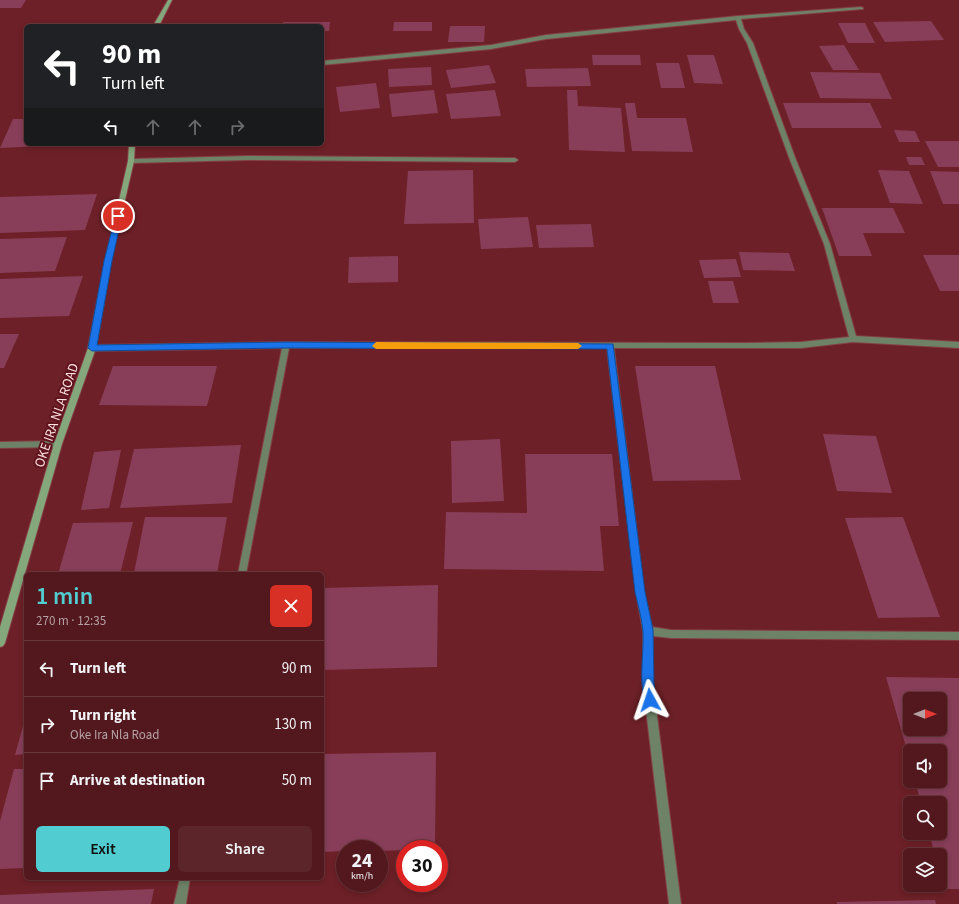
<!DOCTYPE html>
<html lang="en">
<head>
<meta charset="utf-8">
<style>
	body { margin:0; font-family:"Source Sans 3",sans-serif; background:#5c252a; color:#f1f3f6; height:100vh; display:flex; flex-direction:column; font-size:15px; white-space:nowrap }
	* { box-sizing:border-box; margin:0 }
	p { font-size:13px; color:#b5a0a4 }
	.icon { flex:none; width:22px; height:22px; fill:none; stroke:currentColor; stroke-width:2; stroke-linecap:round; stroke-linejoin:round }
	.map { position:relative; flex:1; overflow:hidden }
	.panel { position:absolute; left:24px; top:572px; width:300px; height:308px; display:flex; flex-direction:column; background:#52181d; border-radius:6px; box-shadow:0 2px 6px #0003,0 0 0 1px #68373b }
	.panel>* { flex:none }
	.banner { position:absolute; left:24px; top:24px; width:300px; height:122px; border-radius:6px; box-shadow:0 2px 6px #0003,0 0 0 1px #68373b; background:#202124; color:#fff; overflow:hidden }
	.needle { width:26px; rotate:90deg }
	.fabs { position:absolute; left:903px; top:692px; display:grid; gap:8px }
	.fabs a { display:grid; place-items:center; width:44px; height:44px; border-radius:6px; background:#52181d; box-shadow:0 2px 6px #0003,0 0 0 1px #68373b; font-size:20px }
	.speed { position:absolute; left:336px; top:840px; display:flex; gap:8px; font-size:20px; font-weight:700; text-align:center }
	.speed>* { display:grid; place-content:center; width:52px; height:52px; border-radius:50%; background:#52181d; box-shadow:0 2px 6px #0003,0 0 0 1px #68373b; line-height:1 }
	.speed small { font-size:10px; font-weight:400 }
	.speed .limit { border:6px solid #d22; background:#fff; color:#111 }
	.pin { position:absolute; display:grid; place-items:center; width:34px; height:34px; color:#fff; margin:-17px; border:2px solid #fff; border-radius:50%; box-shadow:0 1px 4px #0007 }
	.me { position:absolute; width:44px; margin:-22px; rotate:355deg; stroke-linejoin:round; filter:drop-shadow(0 0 3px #0008) }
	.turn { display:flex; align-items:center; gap:14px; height:84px; padding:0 12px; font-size:18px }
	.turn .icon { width:52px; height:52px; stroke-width:2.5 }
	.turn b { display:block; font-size:28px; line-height:34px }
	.lanes { display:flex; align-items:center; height:38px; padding:0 12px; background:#0003; justify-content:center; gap:20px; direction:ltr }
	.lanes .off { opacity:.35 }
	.round { display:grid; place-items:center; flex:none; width:42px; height:42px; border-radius:6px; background:#5c252a }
	.summary { display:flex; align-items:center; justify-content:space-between; height:68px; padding:0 12px }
	h1 { font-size:24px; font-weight:600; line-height:30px; color:#51ccd1 }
	.button { display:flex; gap:8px; margin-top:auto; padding:8px 12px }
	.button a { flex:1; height:46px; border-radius:6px; background:#51ccd1; color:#111; font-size:16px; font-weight:600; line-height:46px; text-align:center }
	.button a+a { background:#5c252a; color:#f1f3f6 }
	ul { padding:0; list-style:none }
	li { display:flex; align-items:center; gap:12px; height:56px; padding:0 12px; border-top:1px solid #68373b }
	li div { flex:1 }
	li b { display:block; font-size:15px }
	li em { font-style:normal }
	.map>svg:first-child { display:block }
</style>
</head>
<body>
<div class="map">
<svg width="959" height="904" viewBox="0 0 959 904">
	<rect width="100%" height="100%" fill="#6d2027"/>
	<g fill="#883e59" fill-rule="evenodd">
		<polygon points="0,0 26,0 21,8 0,8"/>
		<polygon points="931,21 944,40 885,42 873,22"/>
		<polygon points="283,22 330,22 329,31 322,31 322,26 282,26"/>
		<polygon points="394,22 432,22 432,31 393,31"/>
		<polygon points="838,23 865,23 875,43 848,43"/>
		<polygon points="450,26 485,26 484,42 448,42"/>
		<polygon points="844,45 859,70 833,70 819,46"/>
		<polygon points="592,55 640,55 641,65 593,65"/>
		<polygon points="687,55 714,55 723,84 694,83"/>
		<polygon points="656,63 679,63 685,88 661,88"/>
		<polygon points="489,65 496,83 451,88 446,70"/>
		<polygon points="431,67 432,85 389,87 388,69"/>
		<polygon points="588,68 591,86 527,87 525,69"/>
		<polygon points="810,72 880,73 892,99 820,98"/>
		<polygon points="376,83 380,108 340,112 336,87"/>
		<polygon points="434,90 438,113 392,117 389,94"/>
		<polygon points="495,90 501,116 451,119 446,94"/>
		<polygon points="567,90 577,90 578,106 621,108 625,152 569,150"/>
		<polygon points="625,103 635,103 637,118 686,118 693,152 632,151"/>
		<polygon points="783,103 870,103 882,128 792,128"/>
		<polygon points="13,119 26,119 26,144 62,144 62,145 0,148"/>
		<polygon points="894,130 915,131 920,142 899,142"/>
		<polygon points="925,141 959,141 959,167 938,167"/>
		<polygon points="232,144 250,144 250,145 232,147"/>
		<polygon points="906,157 921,157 925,165 909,165"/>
		<polygon points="473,170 474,223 404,224 408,171"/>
		<polygon points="878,170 909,171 923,204 890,203"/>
		<polygon points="930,171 959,172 959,204 943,204"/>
		<polygon points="97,194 85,230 0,233 0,197"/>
		<polygon points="822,208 893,208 905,233 863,233 872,256 839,256"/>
		<polygon points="528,217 533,247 481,249 478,219"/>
		<polygon points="591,224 594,247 539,248 536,225"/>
		<polygon points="67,237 55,271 0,273 0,239"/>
		<polygon points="739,252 789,253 795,271 743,270"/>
		<polygon points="923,255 959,255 959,291 940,291"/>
		<polygon points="398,256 398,282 348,283 349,257"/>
		<polygon points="736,259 741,277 704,278 699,260"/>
		<polygon points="83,276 69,316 0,318 0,279"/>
		<polygon points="708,281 733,281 739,303 713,303"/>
		<polygon points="0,334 19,334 4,368 0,368"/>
		<polygon points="113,366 217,366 207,406 99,405"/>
		<polygon points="635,366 715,366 741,480 653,481"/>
		<polygon points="823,434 876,436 892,493 837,491"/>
		<polygon points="500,439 504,501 452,503 451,441"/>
		<polygon points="241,445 232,503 120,508 134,449"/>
		<polygon points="121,450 109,508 81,510 94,452"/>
		<polygon points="525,454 612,454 619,526 600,526 604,571 444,569 446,512 527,513"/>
		<polygon points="145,517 227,517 217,574 134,573"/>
		<polygon points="903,517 940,617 878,618 845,518"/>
		<polygon points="133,522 120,574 58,574 73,523"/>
		<polygon points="438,585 437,667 322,670 322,588"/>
		<path d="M886,677l73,1v211h-14l-5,-18v-16h-5l-6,-22h11v-30h-19l-6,-22h25v-30h-30v10zM910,699h30v30h-30z"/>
		<polygon points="26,715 26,754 15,755"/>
		<polygon points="436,752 435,849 379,851 379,849 345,849 345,851 322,852 322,754"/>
		<polygon points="14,769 26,769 26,868 0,869 0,821"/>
		<polygon points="154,889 151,904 0,904 0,895"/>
		<polygon points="935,900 936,904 837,904 837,902"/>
	</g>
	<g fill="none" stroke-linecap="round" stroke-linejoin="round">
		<defs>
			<g id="street">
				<polygon points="861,7 863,8 863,9 741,19 744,29 753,43 796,160 830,244 856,336 959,342 959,348 853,342 801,348 614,348 644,592 652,627 671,630 959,632 959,640 671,638 653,636 653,684 681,904 669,904 643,684 643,631 636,592 607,348 289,348 246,574 238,574 282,348 92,351 88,348 92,345 286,342 744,343 801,342 849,337 824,244 790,160 747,43 739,29 736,20 546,39 491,49 322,65 322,61 491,45 546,35 738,16"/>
				<polygon points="247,156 515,158 518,160 515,162 247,160 131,163 128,161 131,159"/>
				<polygon points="58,441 61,442 62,444 61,446 58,447 0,448 0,442"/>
				<polygon points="180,878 190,878 186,904 174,904"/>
			</g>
			<g id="secondary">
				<polygon points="168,0 172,0 159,26 153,26"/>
				<polygon points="129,144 135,144 134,161 111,261 96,348 62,444 5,643 3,646 0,647 0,627 54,444 88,348 105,261 128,161"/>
			</g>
		</defs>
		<use href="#street" stroke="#843f45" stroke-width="2"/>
		<use href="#secondary" stroke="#843f45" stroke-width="2"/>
		<use href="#street" fill="#6d8267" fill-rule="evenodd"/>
		<use href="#secondary" fill="#85a77c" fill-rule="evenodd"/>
	</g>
	<path fill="#1a73e8" stroke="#114b97" d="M116,214h2l4,2 -10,45 -15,84 189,-3 327,2 32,248 8,38 1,54 2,16 -2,4 -4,2 -4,-2c-8,-20 -2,-51 -3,-72 -1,-13 -5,-27 -8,-40l-28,-243 -321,-1 -194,3 -4,-3 16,-87z"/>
	<polygon fill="#f59e0b" points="376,342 578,343 582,346 578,349 376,349 372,346"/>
	<g text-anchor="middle" stroke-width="4" stroke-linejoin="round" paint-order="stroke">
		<g font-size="14" fill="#fee1e0" stroke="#60141d">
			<text transform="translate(56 415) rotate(-71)" y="5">OKE IRA NLA ROAD</text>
		</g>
	</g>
</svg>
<div class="fabs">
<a><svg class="needle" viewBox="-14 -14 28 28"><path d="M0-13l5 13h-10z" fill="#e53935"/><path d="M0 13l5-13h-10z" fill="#b5a0a4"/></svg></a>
<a><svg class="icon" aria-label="sound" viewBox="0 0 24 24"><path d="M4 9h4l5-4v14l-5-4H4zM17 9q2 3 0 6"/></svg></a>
<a><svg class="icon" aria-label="search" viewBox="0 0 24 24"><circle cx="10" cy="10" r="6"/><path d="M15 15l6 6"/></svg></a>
<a><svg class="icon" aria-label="layers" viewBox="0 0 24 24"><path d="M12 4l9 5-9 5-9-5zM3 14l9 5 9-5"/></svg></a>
</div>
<div class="speed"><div>24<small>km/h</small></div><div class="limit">30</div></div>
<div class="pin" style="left:118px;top:216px;background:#d93025"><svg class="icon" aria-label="arrive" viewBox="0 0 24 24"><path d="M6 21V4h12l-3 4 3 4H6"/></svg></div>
<svg class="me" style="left:650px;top:700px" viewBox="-20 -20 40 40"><path d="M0-17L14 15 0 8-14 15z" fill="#1a73e8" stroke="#fff" stroke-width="4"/></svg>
<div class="banner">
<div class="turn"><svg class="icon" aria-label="left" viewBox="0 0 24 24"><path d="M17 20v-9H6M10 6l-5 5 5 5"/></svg><div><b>90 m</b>Turn left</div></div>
<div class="lanes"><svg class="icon" aria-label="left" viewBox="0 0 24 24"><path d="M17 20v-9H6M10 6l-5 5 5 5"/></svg><svg class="icon off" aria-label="ahead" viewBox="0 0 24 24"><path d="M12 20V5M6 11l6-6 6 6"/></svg><svg class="icon off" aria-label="ahead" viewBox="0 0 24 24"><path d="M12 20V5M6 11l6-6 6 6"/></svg><svg class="icon off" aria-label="right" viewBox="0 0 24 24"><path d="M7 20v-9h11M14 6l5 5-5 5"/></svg></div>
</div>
<section class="panel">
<div class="summary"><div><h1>1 min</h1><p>270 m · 12:35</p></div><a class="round" style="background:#d93025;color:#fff"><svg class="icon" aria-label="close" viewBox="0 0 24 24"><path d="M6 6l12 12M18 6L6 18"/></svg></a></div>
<ul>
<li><svg class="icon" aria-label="left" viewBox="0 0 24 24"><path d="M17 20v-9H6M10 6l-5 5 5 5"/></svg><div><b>Turn left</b></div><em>90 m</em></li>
<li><svg class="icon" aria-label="right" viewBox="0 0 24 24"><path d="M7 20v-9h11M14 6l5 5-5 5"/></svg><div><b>Turn right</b><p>Oke Ira Nla Road</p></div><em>130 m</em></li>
<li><svg class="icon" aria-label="arrive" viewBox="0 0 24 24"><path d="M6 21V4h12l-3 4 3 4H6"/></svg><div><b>Arrive at destination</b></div><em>50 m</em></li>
</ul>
<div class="button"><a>Exit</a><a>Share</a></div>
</section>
</div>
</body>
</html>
